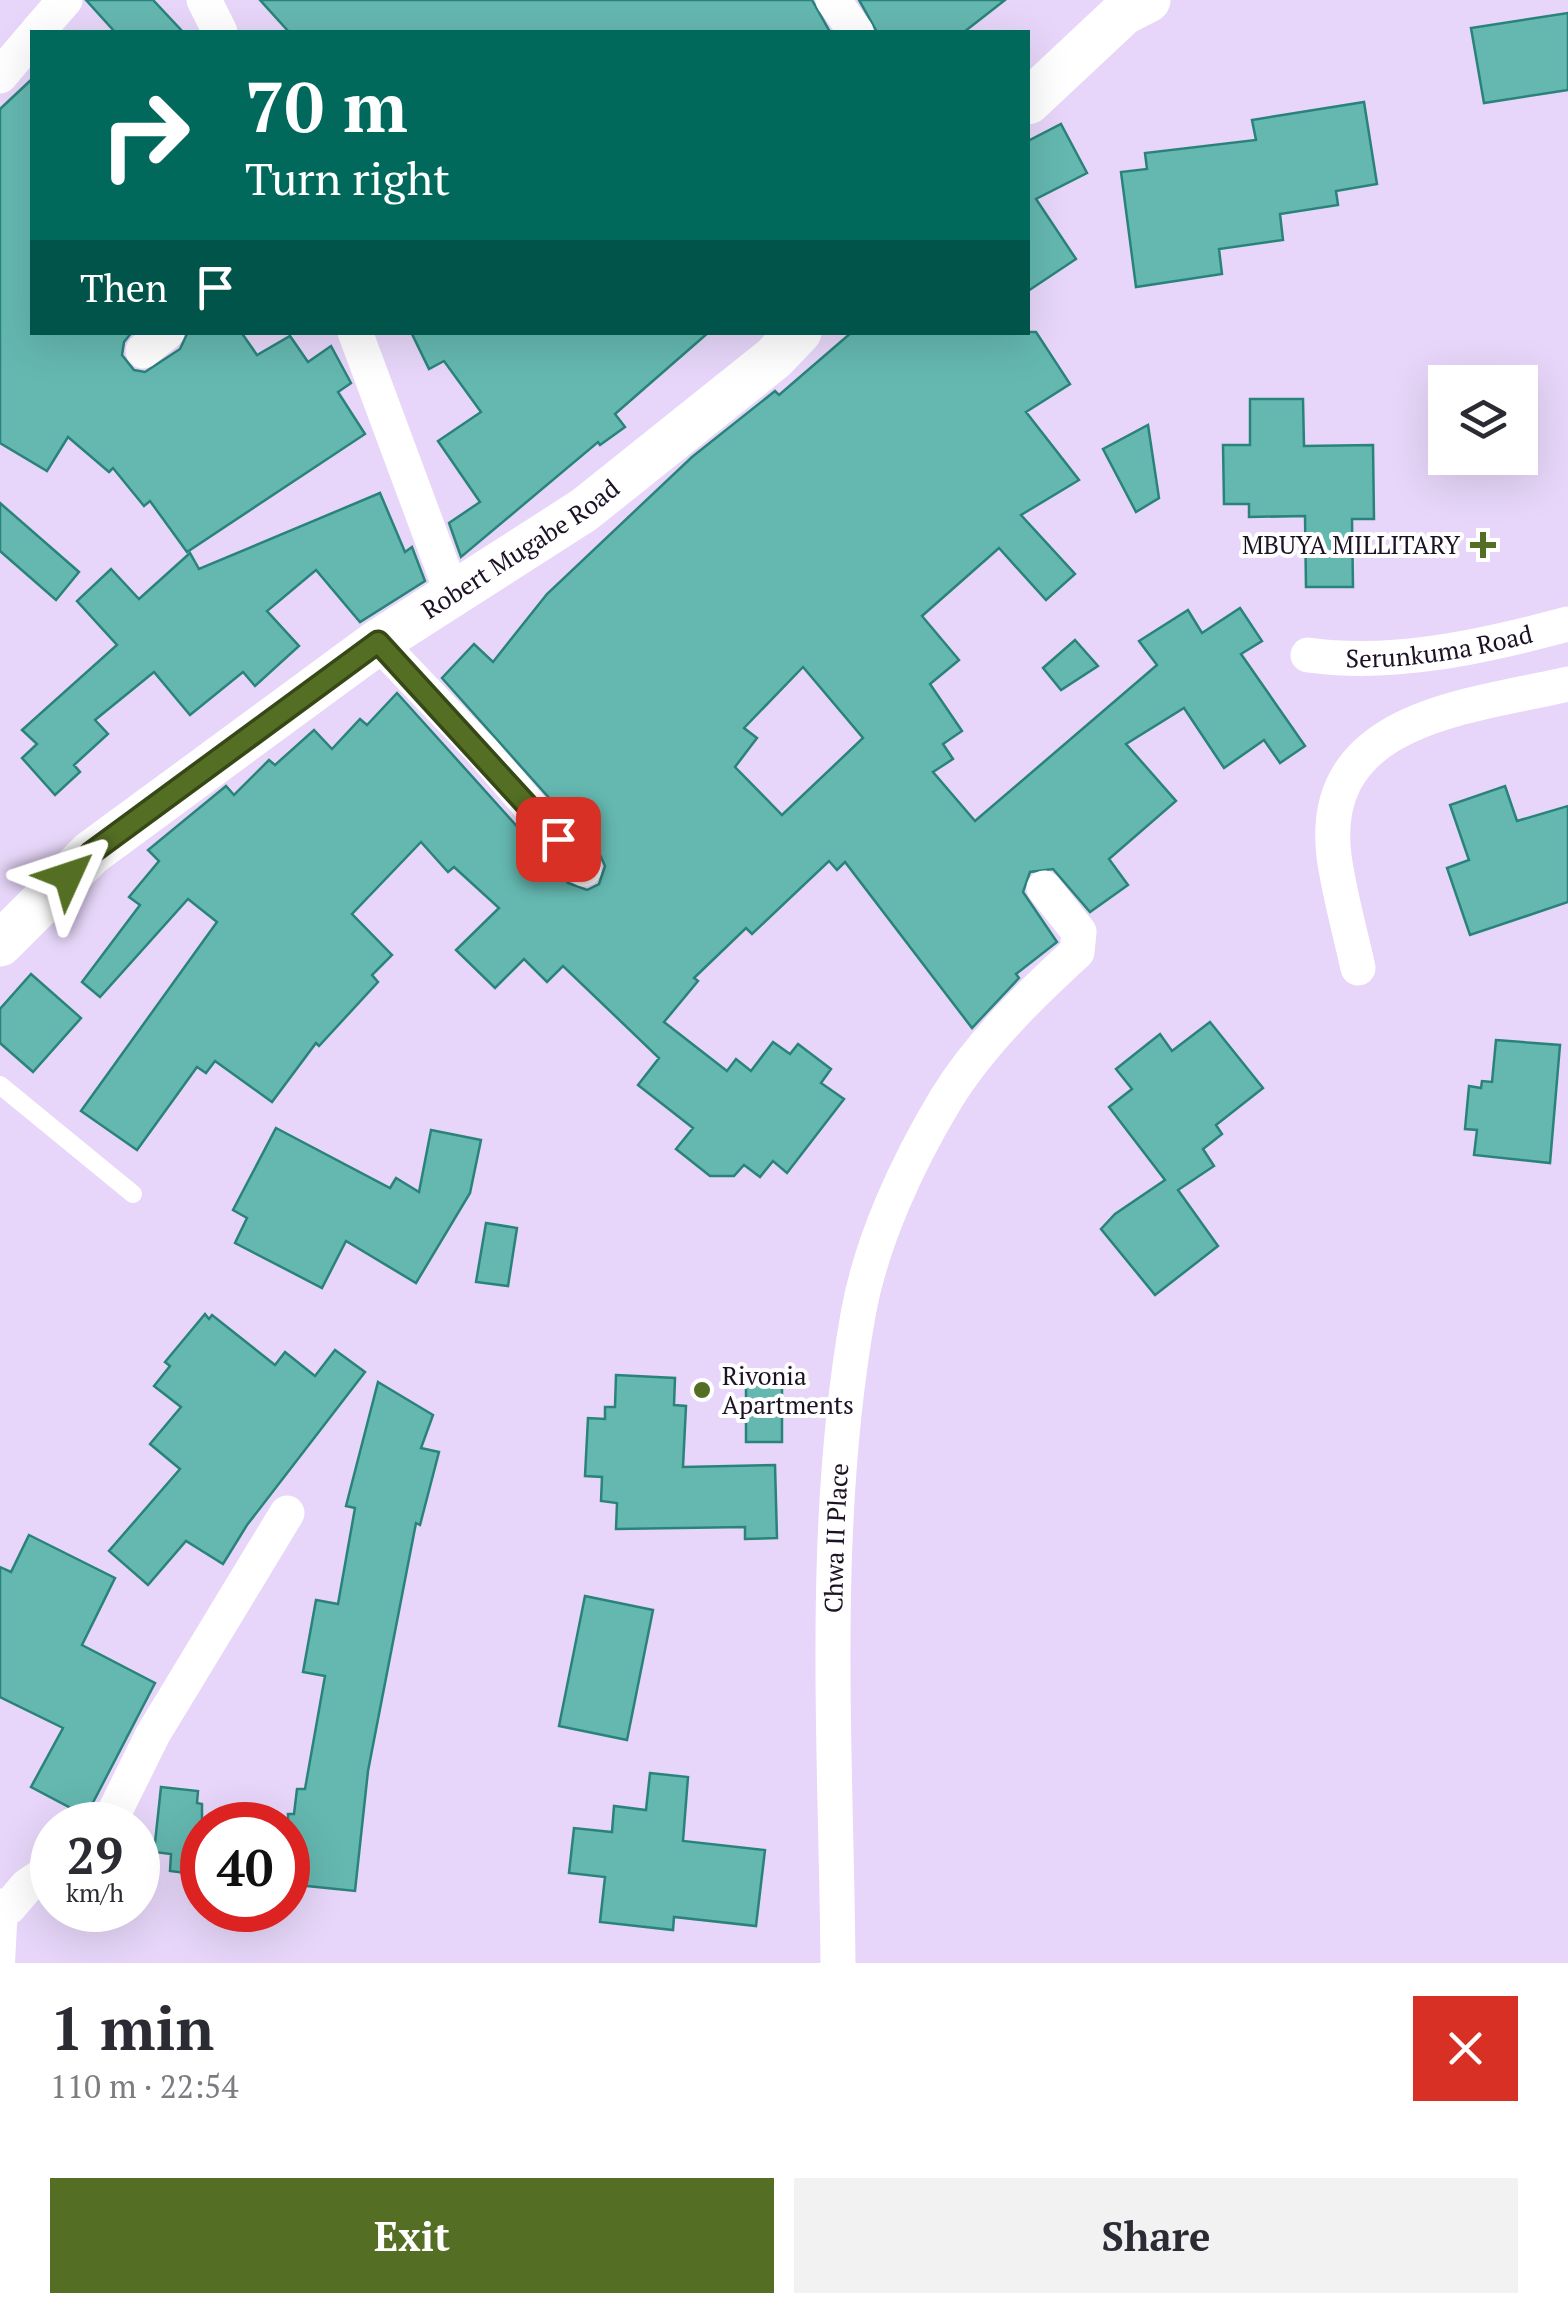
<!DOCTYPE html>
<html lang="en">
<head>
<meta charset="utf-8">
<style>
	body { margin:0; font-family:"PT Serif",serif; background:#f2f2f3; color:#2b2b33; height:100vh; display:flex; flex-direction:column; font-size:38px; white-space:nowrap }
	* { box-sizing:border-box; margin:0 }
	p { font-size:32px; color:#7c7c81 }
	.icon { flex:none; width:55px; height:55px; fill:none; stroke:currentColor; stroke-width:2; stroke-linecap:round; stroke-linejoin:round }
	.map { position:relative; height:1963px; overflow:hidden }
	.side { display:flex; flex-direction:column; background:#fff; flex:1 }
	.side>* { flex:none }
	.guide { position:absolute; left:30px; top:30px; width:1000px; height:305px; border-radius:0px; box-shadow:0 10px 40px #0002; background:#00695c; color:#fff; overflow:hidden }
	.buttons { position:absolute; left:1428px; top:365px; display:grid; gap:20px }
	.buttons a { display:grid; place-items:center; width:110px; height:110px; border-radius:0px; background:#fff; box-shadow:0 10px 40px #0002; font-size:50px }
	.speed { position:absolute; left:30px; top:1802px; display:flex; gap:20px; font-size:50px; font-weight:700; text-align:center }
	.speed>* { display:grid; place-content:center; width:130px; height:130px; border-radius:50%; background:#fff; box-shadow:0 10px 40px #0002; line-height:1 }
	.speed small { font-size:25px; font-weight:400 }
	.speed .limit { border:15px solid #d22; background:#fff; color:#111 }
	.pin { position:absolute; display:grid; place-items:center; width:85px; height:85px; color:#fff; margin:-42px; border-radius:20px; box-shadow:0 5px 15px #0006 }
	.me { position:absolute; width:110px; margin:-55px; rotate:48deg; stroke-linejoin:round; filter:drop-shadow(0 0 8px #0008) }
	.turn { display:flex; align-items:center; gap:35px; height:210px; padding:0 50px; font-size:45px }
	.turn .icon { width:130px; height:130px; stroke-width:2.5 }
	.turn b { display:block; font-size:70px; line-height:85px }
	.then { display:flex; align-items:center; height:95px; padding:0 50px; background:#0003; gap:20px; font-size:38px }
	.round { display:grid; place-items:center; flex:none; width:105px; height:105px; border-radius:0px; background:#f2f2f3 }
	.overview { display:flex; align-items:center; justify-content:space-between; height:170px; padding:0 50px }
	h1 { font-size:60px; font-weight:600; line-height:75px }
	.primary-button { display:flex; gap:20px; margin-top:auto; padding:20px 50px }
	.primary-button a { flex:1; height:115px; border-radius:0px; background:#546f23; color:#fff; font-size:40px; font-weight:600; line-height:115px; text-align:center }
	.primary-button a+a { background:#f2f2f3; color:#2b2b33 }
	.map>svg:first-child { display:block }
</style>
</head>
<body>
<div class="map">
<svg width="1568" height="1963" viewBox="0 0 1568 1963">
	<rect width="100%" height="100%" fill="#e7d6f9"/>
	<g fill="#64b8b0" stroke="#2a837b" stroke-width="2.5" fill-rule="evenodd">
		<polygon points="86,0 153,0 183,32 115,32"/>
		<polygon points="260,0 812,0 830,32 289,32"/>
		<polygon points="859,0 1005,0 964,32 877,32"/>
		<polygon points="1568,13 1568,90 1484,103 1471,28"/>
		<polygon points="32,79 32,332 132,332 124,342 122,355 134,370 145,372 180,349 188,332 241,332 257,355 290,336 308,362 331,346 351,383 338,392 365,434 187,552 150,501 144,506 113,468 109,472 68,437 47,471 0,443 0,109"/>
		<polygon points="1364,102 1377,184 1336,191 1338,205 1280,214 1283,240 1219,249 1222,274 1136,287 1121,172 1147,169 1145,153 1256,140 1252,120"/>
		<polygon points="1061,124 1087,173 1036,199 1076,259 1028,291 1028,141"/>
		<polygon points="411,332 709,332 615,414 625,427 600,445 598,442 461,557 449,523 480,502 438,441 481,412 444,361 429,369"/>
		<path d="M852,332h184l34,52 -44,28 53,68 -58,35 54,59 -29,26 -47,-52 -77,68 37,44 -29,24 32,47 -19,13 10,15 -20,13 42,49 182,-156 -18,-24 49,-31 14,23 38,-25 22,33 -21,13 64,92 -25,17 -16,-23 -40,28 -40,-60 -58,36 50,57 -67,58 19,26 -38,27 -37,-43 -23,3 -7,20 34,50 -41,32 3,4 -47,50 -127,-166 -8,8 -8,-9 -77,73 -6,-6 -52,50 4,3 -34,41 63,49 9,-12 15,12 22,-29 17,12 8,-10 33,25 -10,14 23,16 -57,74 -14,-12 -13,16 -16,-12 -10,11h-24l-34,-27 17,-21 -55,-43 21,-27 -96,-92 -16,16 -23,-23 -29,29 -39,-38 43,-42 -45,-41 -6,5 -27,-30 -69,72 40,41 -20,20 6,7 -59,64 -3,-3 -44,59 -57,-41 -9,12 -9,-6 -60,83 -56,-39 136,-189 -29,-23 -88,98 -18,-15 58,-77 -11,-8 30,-36 -11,-11 78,-64 8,9 35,-35 6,5 39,-35 18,19 28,-30 7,6 30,-32 171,190 19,7 12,-6 6,-18 -5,-11 -158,-177 32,-34 19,18 54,-68 145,-137 83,-66 4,4zM803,667l60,71 -81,77 -47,-48 22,-29 -13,-10z"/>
		<polygon points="1250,399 1303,399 1304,446 1373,445 1374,519 1352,519 1353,587 1306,587 1305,516 1249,517 1249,504 1224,504 1223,445 1250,445"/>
		<polygon points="1148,425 1159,498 1136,512 1103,449"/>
		<polygon points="380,493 405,552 412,547 425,581 360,622 316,570 267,611 299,646 255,686 243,672 190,715 154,672 95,720 108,734 74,765 80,772 55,795 22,758 37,744 22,730 117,645 77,601 111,569 139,599 190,553 199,569"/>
		<polygon points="0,503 79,572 56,600 0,551"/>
		<polygon points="1075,640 1098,666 1061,690 1043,668"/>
		<polygon points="1505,786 1517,821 1568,806 1568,902 1470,935 1447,868 1469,860 1450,805"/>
		<polygon points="31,974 81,1018 33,1072 0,1043 0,1009"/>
		<polygon points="1210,1022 1263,1088 1216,1125 1222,1134 1203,1149 1214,1166 1178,1190 1218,1246 1155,1295 1101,1229 1115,1214 1165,1180 1109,1107 1132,1089 1116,1069 1160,1034 1172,1051"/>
		<polygon points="1496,1040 1560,1045 1550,1163 1474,1155 1477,1130 1465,1129 1469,1086 1481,1088 1482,1081 1492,1082"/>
		<polygon points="276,1128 390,1188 396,1178 419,1192 431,1130 481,1140 470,1193 416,1283 346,1241 322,1288 235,1243 247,1218 233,1210"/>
		<polygon points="486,1223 517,1228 508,1286 476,1282"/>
		<polygon points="205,1314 209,1319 212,1315 275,1365 285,1352 315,1376 335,1350 365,1372 247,1525 223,1564 186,1541 148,1585 109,1551 180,1469 150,1444 181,1407 154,1386 170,1366 165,1362"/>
		<rect x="746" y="1373" width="36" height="69"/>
		<polygon points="616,1375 675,1378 674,1405 686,1406 683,1467 775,1465 777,1538 745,1539 745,1527 616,1529 617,1503 601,1501 602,1477 585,1476 588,1418 605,1419 605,1407 615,1407"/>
		<polygon points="378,1382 433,1415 421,1448 439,1452 420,1525 416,1523 368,1771 355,1891 288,1884 288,1814 294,1814 297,1789 305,1789 325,1676 303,1672 316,1600 338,1604 355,1508 346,1506"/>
		<polygon points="29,1535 115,1578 82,1645 155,1683 86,1816 31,1787 63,1728 0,1697 0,1567 11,1572"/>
		<polygon points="585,1596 653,1610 627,1740 559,1726"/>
		<polygon points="650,1773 688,1777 683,1841 765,1850 756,1926 674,1917 673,1930 600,1922 605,1877 569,1873 574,1828 612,1832 614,1806 646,1810"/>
		<polygon points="161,1787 198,1791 197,1803 202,1804 202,1875 170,1871 171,1854 154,1852"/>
	</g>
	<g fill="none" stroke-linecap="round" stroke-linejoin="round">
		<g stroke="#fff" stroke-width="18">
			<polyline points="0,1085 133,1194"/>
			<polyline points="6,1963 9,1907"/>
		</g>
		<g stroke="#fff" stroke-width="35">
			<polyline points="204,0 220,32"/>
			<polyline points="833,0 856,32"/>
			<polyline points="37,32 65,0"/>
			<polyline points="0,76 32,38"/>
			<polyline points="355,332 452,593"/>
			<polyline points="143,351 167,332"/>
			<polyline points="378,642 482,751 584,869"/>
			<path id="s1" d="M1308,655c86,12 177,-9 260,-31"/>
			<path d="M1358,968c-8,-37 -19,-75 -24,-112 -17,-140 136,-149 234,-172"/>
			<polyline points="108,1825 153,1734 287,1513"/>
			<polyline points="0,1906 9,1907 27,1886 52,1869"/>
			<path id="s2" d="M838,1963c-2,-216 -18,-435 20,-648 13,-74 50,-153 88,-216 33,-54 85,-105 131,-147l2,-20 -35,-44"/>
		</g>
		<g stroke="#fff" stroke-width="45">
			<polyline points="1028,102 1123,13 1148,0"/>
			<path id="s3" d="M0,944l91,-91 287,-211 206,-132 190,-152 25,-26"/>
		</g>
	</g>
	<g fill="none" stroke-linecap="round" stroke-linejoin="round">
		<defs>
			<polyline id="route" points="68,876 91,853 378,642 558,839"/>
		</defs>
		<use href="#route" stroke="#374817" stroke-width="25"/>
		<use href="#route" stroke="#546f23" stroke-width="18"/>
	</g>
	<g fill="#546f23" stroke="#fff" stroke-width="4">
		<path d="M1478 530h10v10h10v10h-10v10h-10v-10h-10v-10h10z"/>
		<circle cx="702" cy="1390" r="10"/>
	</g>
	<g text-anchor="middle" stroke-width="8" stroke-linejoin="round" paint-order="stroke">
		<g font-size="25" fill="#1c1125" stroke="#fff" text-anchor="end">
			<text x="1460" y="554">MBUYA MILLITARY</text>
			<text x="722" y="1385" text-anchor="start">Rivonia<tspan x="722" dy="29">Apartments</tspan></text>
		</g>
		<g font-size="25" fill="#1c1125" stroke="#fff">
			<text dy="9" stroke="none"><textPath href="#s3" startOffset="655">Robert Mugabe Road</textPath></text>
			<text dy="9" stroke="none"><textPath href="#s1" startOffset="132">Serunkuma Road</textPath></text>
			<text dy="9" stroke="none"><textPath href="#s2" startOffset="425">Chwa II Place</textPath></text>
		</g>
	</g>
</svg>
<div class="buttons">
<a><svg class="icon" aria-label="layers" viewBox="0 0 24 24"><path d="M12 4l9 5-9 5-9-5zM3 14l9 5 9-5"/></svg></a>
</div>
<div class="speed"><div>29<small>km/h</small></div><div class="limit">40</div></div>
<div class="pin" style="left:558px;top:839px;background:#d93025"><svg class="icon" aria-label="arrive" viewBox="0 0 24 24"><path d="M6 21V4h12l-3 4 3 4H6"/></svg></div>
<svg class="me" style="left:68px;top:876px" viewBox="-20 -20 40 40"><path d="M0-17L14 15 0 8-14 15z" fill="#546f23" stroke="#fff" stroke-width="4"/></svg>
<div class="guide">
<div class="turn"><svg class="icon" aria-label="right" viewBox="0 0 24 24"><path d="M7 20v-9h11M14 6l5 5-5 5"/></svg><div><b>70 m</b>Turn right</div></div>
<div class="then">Then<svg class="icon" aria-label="arrive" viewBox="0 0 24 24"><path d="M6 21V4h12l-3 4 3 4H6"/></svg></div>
</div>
</div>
<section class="side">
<div class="overview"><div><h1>1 min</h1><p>110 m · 22:54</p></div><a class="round" style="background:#d93025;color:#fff"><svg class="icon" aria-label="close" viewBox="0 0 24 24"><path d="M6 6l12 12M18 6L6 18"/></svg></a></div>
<div class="primary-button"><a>Exit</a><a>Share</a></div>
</section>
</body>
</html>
